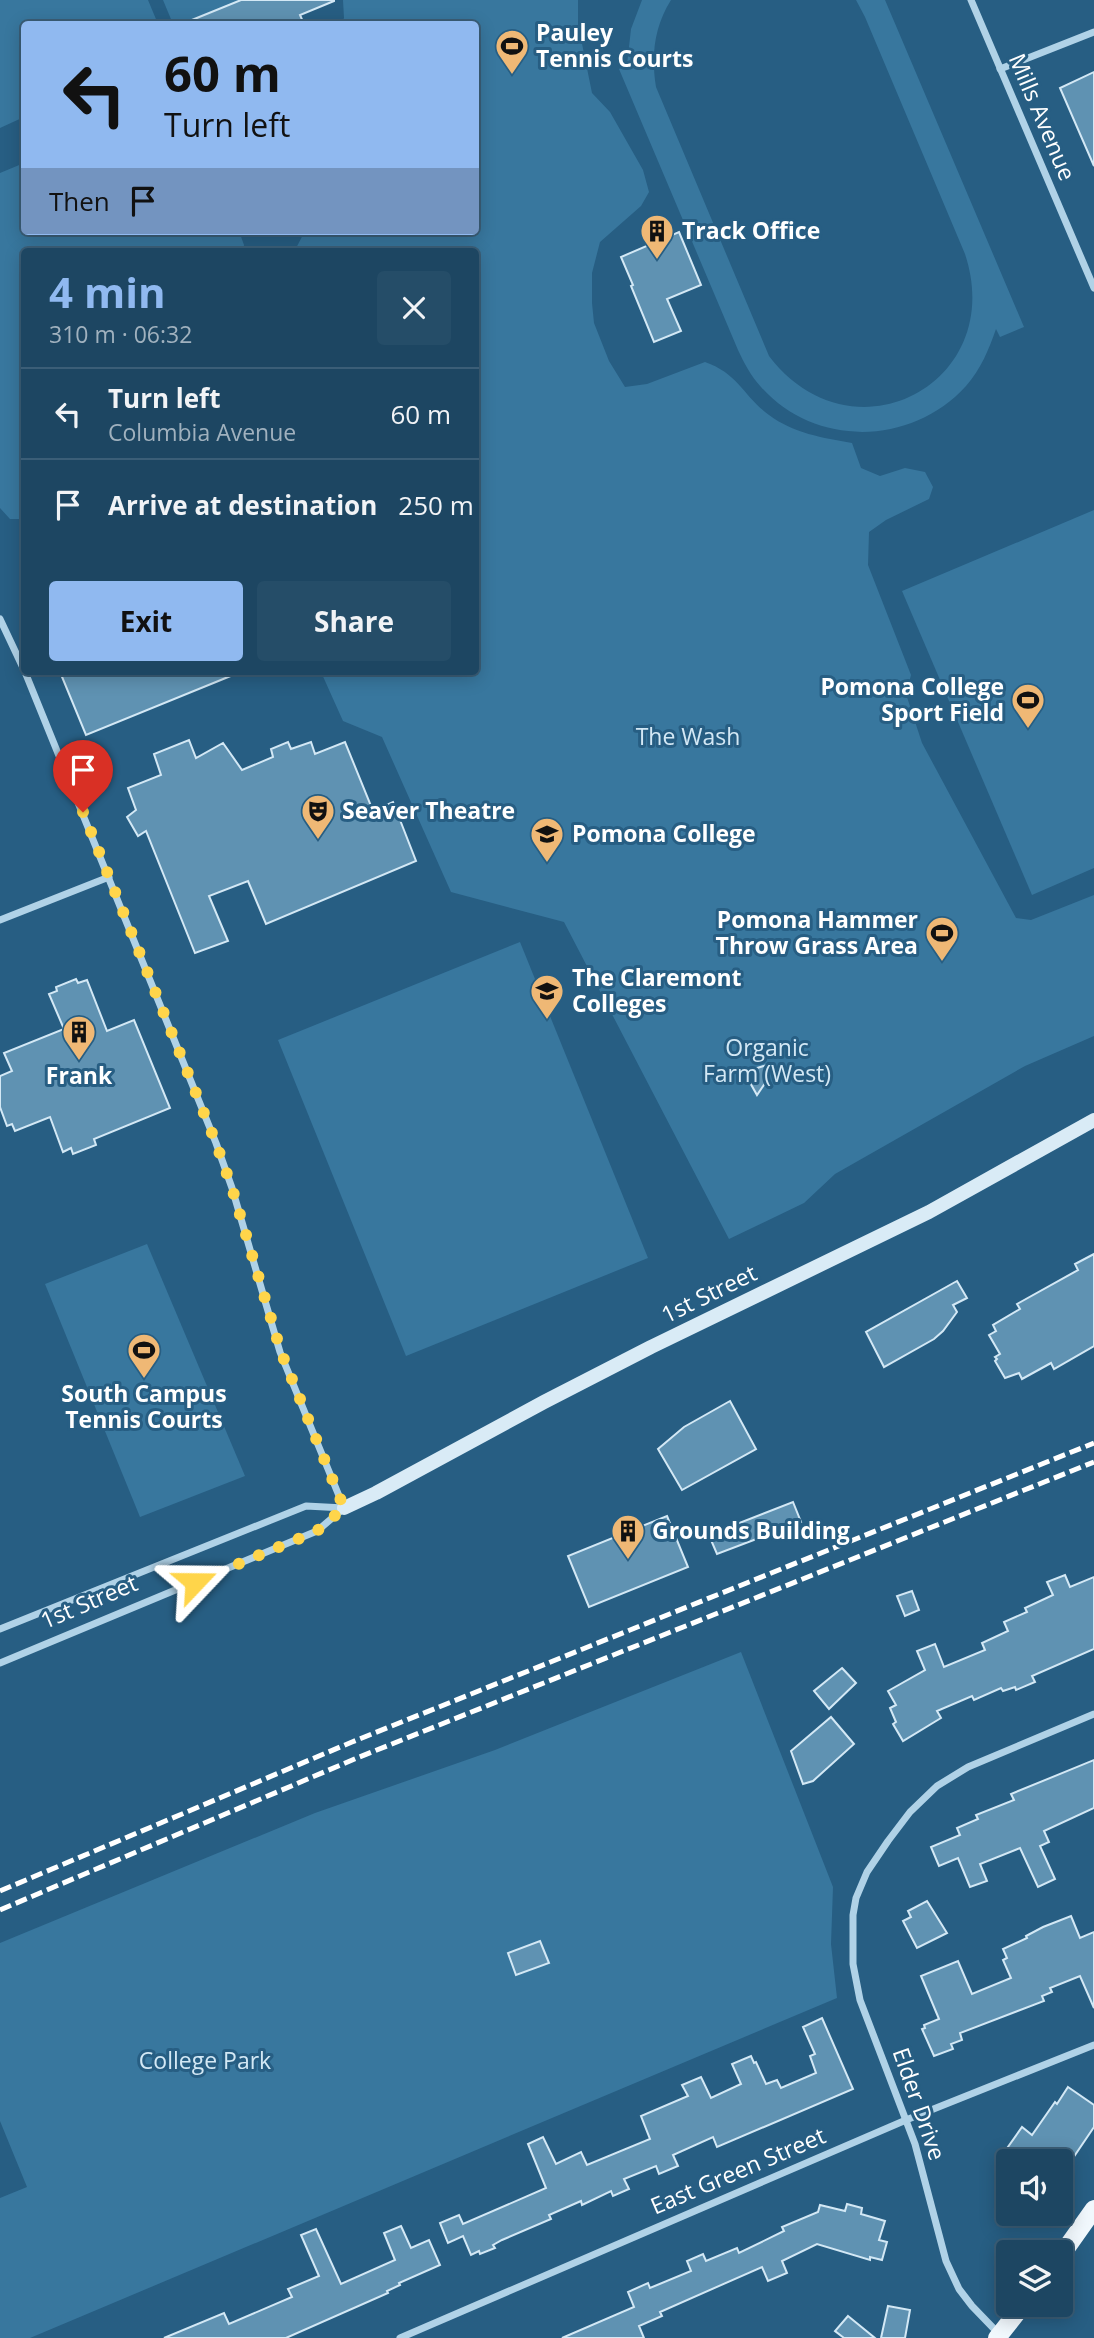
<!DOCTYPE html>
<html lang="en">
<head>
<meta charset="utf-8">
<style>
	body { margin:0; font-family:"Open Sans",sans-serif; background:#254d68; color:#f1f3f6; height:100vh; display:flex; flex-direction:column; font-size:26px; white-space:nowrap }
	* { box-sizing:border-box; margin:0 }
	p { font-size:23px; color:#a0b1be }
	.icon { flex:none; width:38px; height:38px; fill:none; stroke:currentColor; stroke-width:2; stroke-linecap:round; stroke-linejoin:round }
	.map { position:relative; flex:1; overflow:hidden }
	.side { position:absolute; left:21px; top:248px; width:458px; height:427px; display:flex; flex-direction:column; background:#1d4662; border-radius:7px; box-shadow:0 4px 18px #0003,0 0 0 2px #3b5e77 }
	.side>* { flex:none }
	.guide { position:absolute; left:21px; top:21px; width:458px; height:214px; border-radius:7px; box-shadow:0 4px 18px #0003,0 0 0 2px #3b5e77; background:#90b9f0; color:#111; overflow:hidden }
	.buttons { position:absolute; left:996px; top:2149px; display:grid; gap:14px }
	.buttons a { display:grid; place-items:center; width:77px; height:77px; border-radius:7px; background:#1d4662; box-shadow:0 4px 18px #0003,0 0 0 2px #3b5e77; font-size:35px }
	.pin { position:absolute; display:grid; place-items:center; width:60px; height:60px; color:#fff; margin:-72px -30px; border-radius:50% 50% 50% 0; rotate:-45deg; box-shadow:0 0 7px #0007 }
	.pin .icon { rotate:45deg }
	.me { position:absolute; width:77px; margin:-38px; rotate:67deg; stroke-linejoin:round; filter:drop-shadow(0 0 5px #0008) }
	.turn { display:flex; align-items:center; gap:24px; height:147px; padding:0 28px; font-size:32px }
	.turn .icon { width:91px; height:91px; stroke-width:2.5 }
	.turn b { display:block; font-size:49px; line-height:60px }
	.then { display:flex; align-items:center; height:66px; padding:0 28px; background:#0003; gap:14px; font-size:26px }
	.round { display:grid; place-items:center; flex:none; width:74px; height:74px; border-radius:7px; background:#254d68 }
	.head { display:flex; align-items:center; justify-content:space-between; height:119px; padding:0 28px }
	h1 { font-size:42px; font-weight:700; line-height:52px; color:#90b9f0 }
	.primary-button { display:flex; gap:14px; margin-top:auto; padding:14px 28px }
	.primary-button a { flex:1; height:80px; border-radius:7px; background:#90b9f0; color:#111; font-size:28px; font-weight:700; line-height:80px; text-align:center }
	.primary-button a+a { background:#254d68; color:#f1f3f6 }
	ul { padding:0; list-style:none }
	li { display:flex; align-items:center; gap:21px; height:91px; padding:0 28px; border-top:2px solid #3b5e77 }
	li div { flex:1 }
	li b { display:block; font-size:26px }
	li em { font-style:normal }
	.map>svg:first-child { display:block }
</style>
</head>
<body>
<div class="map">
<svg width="1094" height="2338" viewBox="0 0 1094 2338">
	<rect width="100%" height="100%" fill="#275e83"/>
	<g fill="#38779e">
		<polygon points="0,0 148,0 158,24 24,24 24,117 0,128"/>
		<polygon points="163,0 241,0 180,24 173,24"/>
		<path d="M343,0h235v24l14,69 18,19 33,58 6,22 -8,14 -41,36 -8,31v30l2,20 15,38 16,26 22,-3 58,-22c34,12 38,34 64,53 24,18 54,23 83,28l9,25 19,8 25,-8 20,4 8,15 -4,12 -43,21 -17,12 -1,33 43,110 -5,19 16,49 94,175 15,2 63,-25v141l-69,30 -190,108 -31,29 -75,36 -165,-317 -113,-30 -69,-155 -39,-16 -22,-49h155v-420h-182l11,-21h171v-207h-135l3,-6z"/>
		<path d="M642,0h29c-17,27 -20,56 -15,87l113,269c83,109 239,28 196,-102l-100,-237 -9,-17h29l139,327 -24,10 -4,-8c-7,20 -15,40 -30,57 -54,60 -151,62 -205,1 -10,-11 -17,-24 -23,-37l-119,-281 8,-4 4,-36z"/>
		<polygon points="24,163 24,231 239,231 244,245 243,252 24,252 24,519 10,519 0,508 0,173"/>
		<polygon points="1094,510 1094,868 1032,895 902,591"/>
		<polygon points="520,942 648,1258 406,1356 278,1040"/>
		<polygon points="147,1244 245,1476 140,1517 45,1284"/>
		<polygon points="741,1652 833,1887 831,1944 837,1998 30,2338 0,2338 0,2198 27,2187 0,2121 0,1943 315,1813 495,1750"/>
	</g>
	<g fill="#5f92b2" stroke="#d3e8f5" stroke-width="2">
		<polygon points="241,0 334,0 334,1 300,15 304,24 182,24"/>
		<polygon points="1094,72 1094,166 1060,88"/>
		<polygon points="679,232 701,285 667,299 681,331 654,342 631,286 633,285 621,257"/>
		<polygon points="60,672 238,672 238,673 86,735"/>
		<polygon points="189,740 196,758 223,743 242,770 273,757 271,749 288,742 291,749 311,742 315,754 345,742 373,811 393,802 416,861 266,924 248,881 209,896 228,941 195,953 146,831 138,836 127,817 136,810 128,788 161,775 154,754"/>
		<polygon points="76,979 78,983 87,980 107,1031 134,1020 170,1108 94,1139 96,1145 73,1154 71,1148 63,1152 50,1117 15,1131 12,1124 7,1126 0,1107 0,1076 12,1071 4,1053 64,1029 49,994 57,991 56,987"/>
		<polygon points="770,1064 768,1079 757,1095 744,1072"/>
		<polygon points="1094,1254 1094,1346 1054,1369 1051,1363 1022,1379 1019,1373 1005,1378 995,1361 997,1359 995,1357 1000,1354 989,1335 996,1331 993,1325 1020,1309 1017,1304 1078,1270 1075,1264"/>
		<polygon points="957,1281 967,1298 953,1305 957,1312 943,1331 934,1339 884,1367 866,1332"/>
		<polygon points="730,1401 756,1449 682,1490 658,1449 684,1427"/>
		<polygon points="793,1502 801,1522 717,1554 711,1540 726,1534 724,1529"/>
		<polygon points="667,1516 688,1567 589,1607 568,1556"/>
		<polygon points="1065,1575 1070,1587 1094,1577 1094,1649 1032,1676 1035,1682 1016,1690 1015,1687 1003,1691 1001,1688 974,1700 972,1696 937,1711 941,1718 903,1741 893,1724 896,1722 890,1708 896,1705 888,1691 925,1670 917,1651 935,1644 944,1667 985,1650 982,1643 1008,1631 1004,1622 1027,1612 1025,1608 1053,1595 1047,1582"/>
		<polygon points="912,1591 919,1610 905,1616 897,1596"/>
		<polygon points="842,1668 856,1683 829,1709 814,1691"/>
		<polygon points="831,1717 854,1744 813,1781 803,1784 791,1751"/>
		<polygon points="1094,1760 1094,1808 1044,1831 1049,1842 1040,1846 1055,1879 1038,1887 1020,1848 980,1864 987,1881 970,1887 958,1858 939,1866 931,1847 960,1835 957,1828 978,1819 976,1815 1014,1800 1011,1794"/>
		<polygon points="927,1901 947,1933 917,1948 903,1921 911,1917 908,1911"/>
		<polygon points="1071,1916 1080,1938 1094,1932 1094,2008 1080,1976 1050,1988 1052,1992 1042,1996 1044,2001 960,2033 962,2040 951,2044 953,2049 934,2056 922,2029 925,2028 924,2025 939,2019 921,1976 958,1961 972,1994 1011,1978 1003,1960 1007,1958 1003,1949 1027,1938 1026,1936 1043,1927"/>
		<polygon points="540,1941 549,1963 516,1975 508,1953"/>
		<polygon points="822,2018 853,2089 717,2147 713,2137 673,2155 678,2166 659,2174 656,2166 624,2179 629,2189 613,2196 611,2191 582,2205 581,2201 549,2215 551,2219 502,2240 493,2245 495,2248 480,2254 479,2251 471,2255 463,2236 448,2243 440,2223 459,2215 463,2224 546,2188 528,2144 543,2137 556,2164 581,2152 587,2165 650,2139 641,2116 688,2096 682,2085 701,2077 711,2098 741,2084 732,2064 751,2056 754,2063 756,2062 766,2084 777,2080 781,2088 816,2073 810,2056 815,2054 803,2027"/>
		<polygon points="1068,2087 1094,2105 1094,2127 1073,2158 1069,2161 998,2161 1022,2127 1032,2135 1055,2102 1057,2104"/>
		<polygon points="847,2204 862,2208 861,2214 885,2221 879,2240 887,2242 882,2260 870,2257 870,2260 817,2244 782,2261 787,2273 768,2281 762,2267 660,2312 662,2316 639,2326 644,2338 562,2338 634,2307 628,2292 648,2283 650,2288 691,2271 687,2261 703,2254 706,2261 737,2248 739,2253 784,2231 782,2227 818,2212 820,2205 845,2211"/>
		<polygon points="401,2226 411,2248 429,2240 440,2265 399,2283 400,2285 387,2291 388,2293 286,2338 164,2338 224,2313 229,2324 292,2297 288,2289 319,2276 301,2235 316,2229 341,2284 395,2260 384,2233"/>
		<polygon points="888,2306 910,2310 905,2338 881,2338"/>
		<polygon points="848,2316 875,2338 844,2338 835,2331"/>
	</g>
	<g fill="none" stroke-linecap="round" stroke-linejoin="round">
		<g stroke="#b0d2e7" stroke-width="7">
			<polyline points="971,0 1094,288"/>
			<polyline points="1000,69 1094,32"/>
			<polyline points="0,619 24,670"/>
			<polyline points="25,672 216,1143 232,1188 280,1352 344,1508"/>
			<polyline points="0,920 109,877"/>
			<polyline points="0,1629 306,1506 344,1508"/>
			<polyline points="0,1663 317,1531 344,1508"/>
			<polyline points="999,2334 972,2306 959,2289 946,2261 915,2144 860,2000 853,1964 853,1915 856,1898 867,1872 888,1841 910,1812 937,1786 968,1767 1094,1714"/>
			<polyline points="400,2338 906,2120 1094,2045"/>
		</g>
		<polyline stroke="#d9ebf6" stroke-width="14" points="344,1508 376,1493 544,1402 651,1347 929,1212 1094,1120"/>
		<g stroke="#f1f8fd" stroke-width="18">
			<polyline points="1060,2257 1094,2209"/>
			<polyline points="997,2338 1023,2305"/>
		</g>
		<g stroke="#fff" stroke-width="5" stroke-dasharray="12 5" stroke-linecap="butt">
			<polyline points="0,1891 352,1742 1094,1443"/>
			<polyline points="0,1910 357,1758 1094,1462"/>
		</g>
	</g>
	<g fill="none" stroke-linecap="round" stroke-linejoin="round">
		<polyline stroke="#ffd54a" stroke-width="12" stroke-dasharray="0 21.6" points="83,812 216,1143 232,1188 281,1352 344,1508 317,1531 195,1582"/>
	</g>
	<defs>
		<symbol id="stadium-pin" viewBox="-11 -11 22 30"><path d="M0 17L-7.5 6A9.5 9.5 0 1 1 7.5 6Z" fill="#efb875" stroke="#275e83"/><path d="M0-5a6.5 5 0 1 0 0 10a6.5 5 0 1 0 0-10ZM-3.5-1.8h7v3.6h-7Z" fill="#111"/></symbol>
		<symbol id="building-pin" viewBox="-11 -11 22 30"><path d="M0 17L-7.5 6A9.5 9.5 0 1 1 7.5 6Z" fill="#efb875" stroke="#275e83"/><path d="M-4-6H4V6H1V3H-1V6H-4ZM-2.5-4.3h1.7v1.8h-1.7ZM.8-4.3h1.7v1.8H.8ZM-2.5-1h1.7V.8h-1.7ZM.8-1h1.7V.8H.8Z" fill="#111"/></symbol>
		<symbol id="theatre-pin" viewBox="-11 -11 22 30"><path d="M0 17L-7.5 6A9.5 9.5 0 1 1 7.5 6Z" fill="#efb875" stroke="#275e83"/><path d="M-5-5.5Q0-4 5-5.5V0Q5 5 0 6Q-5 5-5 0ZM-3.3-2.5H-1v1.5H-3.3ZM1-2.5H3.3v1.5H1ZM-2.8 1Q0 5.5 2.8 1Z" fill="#111"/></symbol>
		<symbol id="university-pin" viewBox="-11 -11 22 30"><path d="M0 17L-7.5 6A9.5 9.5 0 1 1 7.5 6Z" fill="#efb875" stroke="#275e83"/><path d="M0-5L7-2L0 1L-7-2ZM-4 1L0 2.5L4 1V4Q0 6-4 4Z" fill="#111"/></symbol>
	</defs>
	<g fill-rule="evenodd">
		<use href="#stadium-pin" x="493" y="27" width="38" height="52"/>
		<use href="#building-pin" x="638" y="212" width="38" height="52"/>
		<use href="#stadium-pin" x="1009" y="681" width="38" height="52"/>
		<use href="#theatre-pin" x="299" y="792" width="38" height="52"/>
		<use href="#university-pin" x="528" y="815" width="38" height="52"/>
		<use href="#stadium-pin" x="923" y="914" width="38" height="52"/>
		<use href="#university-pin" x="528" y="972" width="38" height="52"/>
		<use href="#building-pin" x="60" y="1013" width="38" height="52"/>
		<use href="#stadium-pin" x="125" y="1331" width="38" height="52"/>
		<use href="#building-pin" x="609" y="1512" width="38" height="52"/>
	</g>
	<g text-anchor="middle" stroke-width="6" stroke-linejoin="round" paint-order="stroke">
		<g font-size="23" font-weight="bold" fill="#fff" stroke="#275e83" text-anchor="start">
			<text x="536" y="41">Pauley<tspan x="536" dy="26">Tennis Courts</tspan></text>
			<text x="682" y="239">Track Office</text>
			<text x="1004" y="695" text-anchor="end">Pomona College<tspan x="1004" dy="26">Sport Field</tspan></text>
			<text x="342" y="819">Seaver Theatre</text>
			<text x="572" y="842">Pomona College</text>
			<text x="918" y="928" text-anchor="end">Pomona Hammer<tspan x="918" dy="26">Throw Grass Area</tspan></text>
			<text x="572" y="986">The Claremont<tspan x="572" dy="26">Colleges</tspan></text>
			<text x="79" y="1084" text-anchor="middle">Frank</text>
			<text x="144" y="1402" text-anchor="middle">South Campus<tspan x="144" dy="26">Tennis Courts</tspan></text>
			<text x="652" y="1539">Grounds Building</text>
		</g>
		<g font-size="23" fill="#fff" stroke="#275e83">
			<text transform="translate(1042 117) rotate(67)" y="8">Mills Avenue</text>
			<text transform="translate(709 1294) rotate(-26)" y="8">1st Street</text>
			<text transform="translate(89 1602) rotate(-23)" y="8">1st Street</text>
			<text transform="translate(919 2104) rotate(71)" y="8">Elder Drive</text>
			<text transform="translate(738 2171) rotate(-23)" y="8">East Green Street</text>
		</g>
		<g font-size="23" fill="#d3e8f5" stroke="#275e83">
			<text x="688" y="745">The Wash</text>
			<text x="767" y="1056">Organic<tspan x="767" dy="26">Farm (West)</tspan></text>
			<text x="205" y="2069">College Park</text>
		</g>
	</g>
</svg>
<div class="buttons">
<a><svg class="icon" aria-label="sound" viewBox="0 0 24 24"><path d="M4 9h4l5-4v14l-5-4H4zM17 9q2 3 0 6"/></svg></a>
<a><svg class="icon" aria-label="layers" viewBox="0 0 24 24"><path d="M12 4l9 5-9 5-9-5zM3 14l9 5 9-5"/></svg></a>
</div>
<div class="pin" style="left:83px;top:812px;background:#d93025"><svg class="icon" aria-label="arrive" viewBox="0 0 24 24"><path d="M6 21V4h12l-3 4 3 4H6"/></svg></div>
<svg class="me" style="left:195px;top:1582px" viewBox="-20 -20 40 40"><path d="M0-17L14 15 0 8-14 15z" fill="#ffd54a" stroke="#fff" stroke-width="4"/></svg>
<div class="guide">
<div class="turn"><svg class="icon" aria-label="left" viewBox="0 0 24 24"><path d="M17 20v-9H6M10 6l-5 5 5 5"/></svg><div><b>60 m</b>Turn left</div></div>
<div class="then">Then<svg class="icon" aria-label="arrive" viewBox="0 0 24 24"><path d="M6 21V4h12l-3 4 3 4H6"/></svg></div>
</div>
<section class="side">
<div class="head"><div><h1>4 min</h1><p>310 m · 06:32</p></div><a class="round"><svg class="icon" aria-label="close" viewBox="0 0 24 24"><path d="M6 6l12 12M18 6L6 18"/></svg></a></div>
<ul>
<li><svg class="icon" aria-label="left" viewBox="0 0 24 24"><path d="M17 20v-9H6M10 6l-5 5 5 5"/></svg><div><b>Turn left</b><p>Columbia Avenue</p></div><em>60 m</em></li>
<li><svg class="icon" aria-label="arrive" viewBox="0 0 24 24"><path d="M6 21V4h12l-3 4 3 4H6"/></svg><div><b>Arrive at destination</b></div><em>250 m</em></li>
</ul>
<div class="primary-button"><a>Exit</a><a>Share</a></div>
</section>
</div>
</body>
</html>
